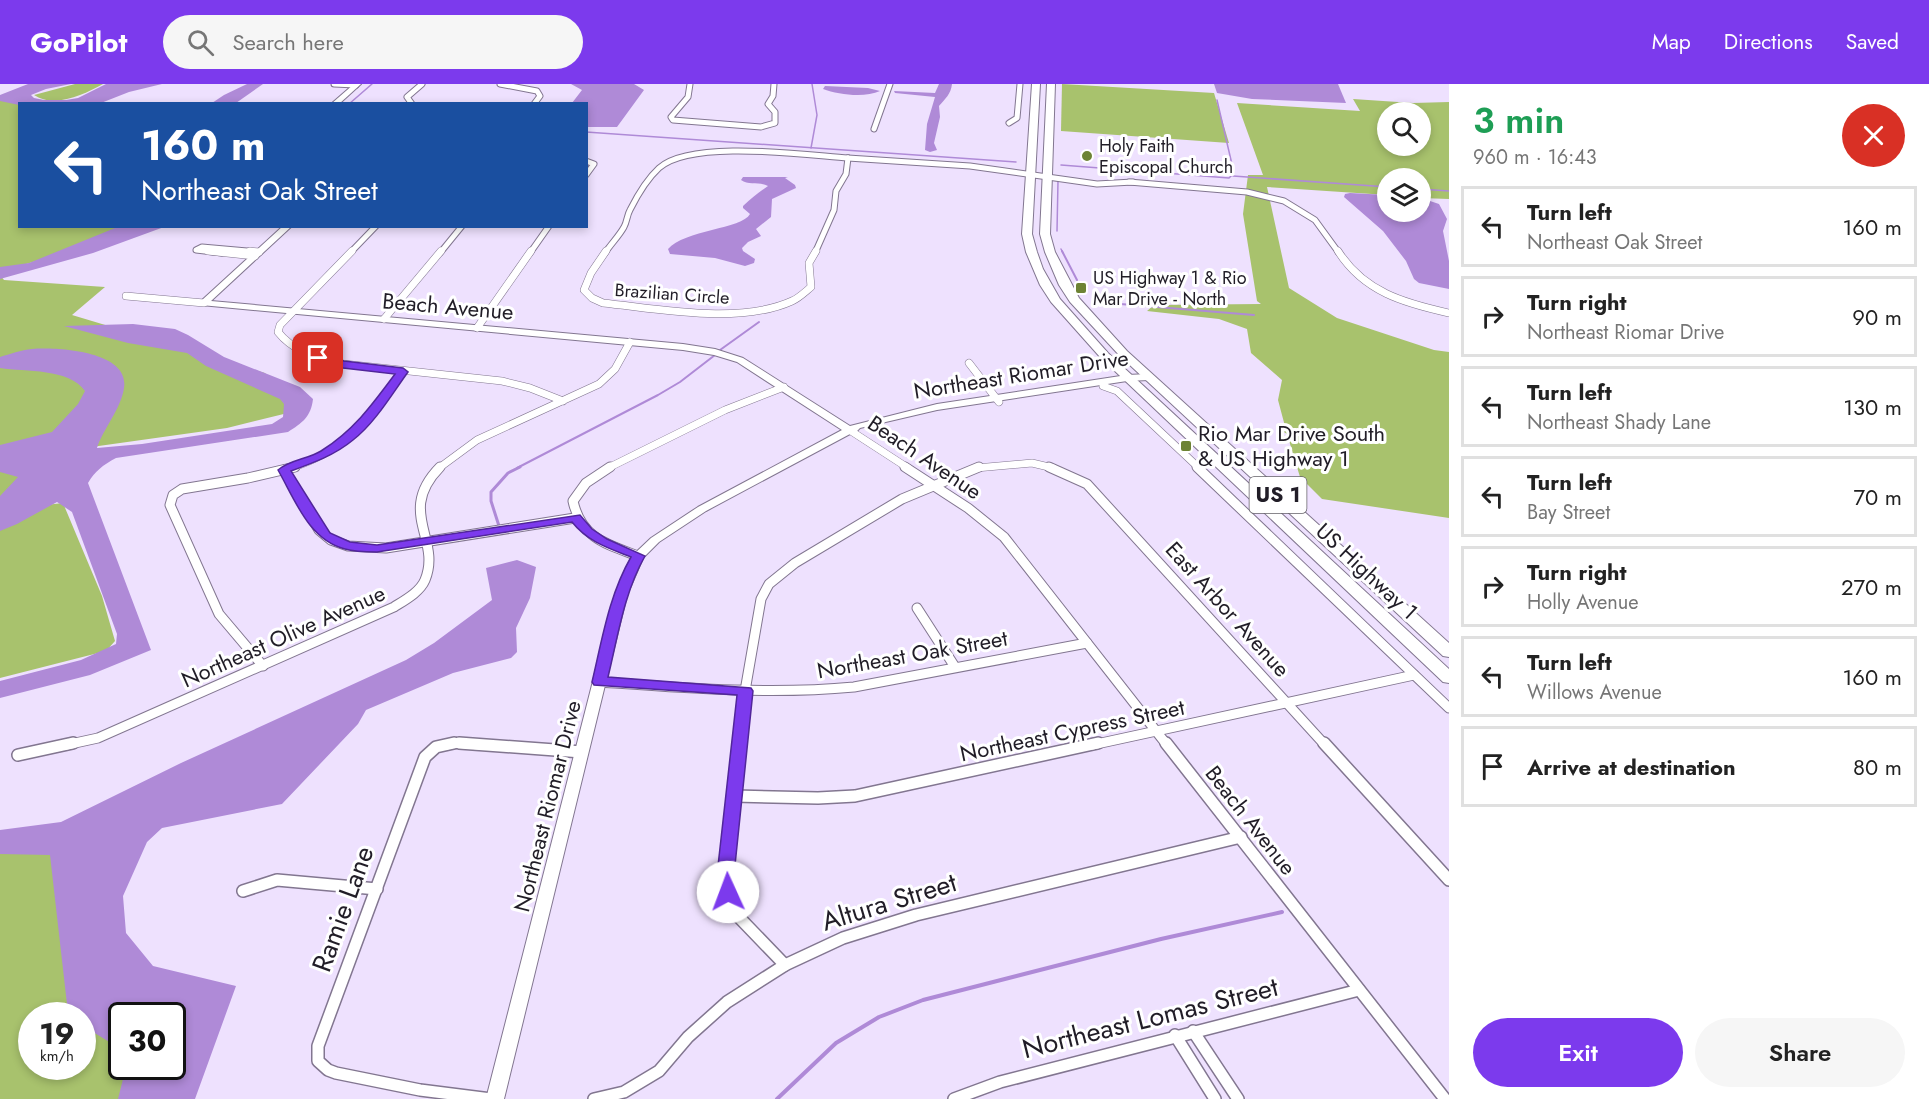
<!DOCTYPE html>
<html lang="en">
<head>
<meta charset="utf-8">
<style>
	body { margin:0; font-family:Jost,sans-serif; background:#f6f6f6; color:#222; height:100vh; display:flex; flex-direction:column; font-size:22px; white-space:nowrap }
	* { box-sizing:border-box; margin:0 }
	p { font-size:20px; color:#767676 }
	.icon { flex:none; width:33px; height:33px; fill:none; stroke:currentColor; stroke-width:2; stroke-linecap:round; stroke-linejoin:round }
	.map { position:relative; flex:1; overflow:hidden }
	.side { display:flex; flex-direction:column; background:#fff; width:480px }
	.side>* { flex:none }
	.guide { position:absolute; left:18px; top:18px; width:570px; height:126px; border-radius:0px; box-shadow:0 3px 9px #0003; background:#1a4fa0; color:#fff; overflow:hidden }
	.fabs { position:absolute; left:1377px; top:18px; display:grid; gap:12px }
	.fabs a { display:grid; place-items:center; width:54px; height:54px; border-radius:50%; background:#fff; box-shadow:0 3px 9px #0003; font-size:30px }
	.speed { position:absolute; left:18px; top:918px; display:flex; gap:12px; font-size:30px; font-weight:700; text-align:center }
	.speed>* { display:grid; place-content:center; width:78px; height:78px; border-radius:50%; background:#fff; box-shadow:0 3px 9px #0003; line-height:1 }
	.speed small { font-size:15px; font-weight:400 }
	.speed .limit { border:3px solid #111; border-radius:9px; background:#fff; color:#111 }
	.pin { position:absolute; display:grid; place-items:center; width:51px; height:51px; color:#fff; margin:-26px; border-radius:12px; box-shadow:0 3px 9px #0006 }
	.me { position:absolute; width:66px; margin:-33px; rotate:358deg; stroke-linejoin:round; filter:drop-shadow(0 0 4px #0008) }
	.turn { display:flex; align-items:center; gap:21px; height:126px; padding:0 24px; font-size:27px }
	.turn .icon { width:78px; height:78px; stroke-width:2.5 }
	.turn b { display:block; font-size:42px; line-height:51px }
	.round { display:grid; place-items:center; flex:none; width:63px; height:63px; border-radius:32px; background:#f6f6f6 }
	.overview { display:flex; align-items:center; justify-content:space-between; height:102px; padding:0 24px }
	h1 { font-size:36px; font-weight:600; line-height:45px; color:#1e9e55 }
	.primary-button { display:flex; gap:12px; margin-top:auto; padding:12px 24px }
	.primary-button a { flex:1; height:69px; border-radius:36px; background:#7c3aed; color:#fff; font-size:24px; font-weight:600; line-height:69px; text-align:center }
	.primary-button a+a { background:#f6f6f6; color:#222 }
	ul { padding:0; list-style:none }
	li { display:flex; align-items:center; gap:18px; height:81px; margin:0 12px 9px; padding:0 12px; border:3px solid #e0e0e0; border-radius:0px }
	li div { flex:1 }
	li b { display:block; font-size:22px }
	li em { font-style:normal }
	header { display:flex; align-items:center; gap:36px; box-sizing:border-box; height:84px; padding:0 30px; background:#7c3aed; color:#fff }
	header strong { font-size:28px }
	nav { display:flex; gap:33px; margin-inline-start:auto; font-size:21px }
	.search { width:420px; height:54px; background:#f6f6f6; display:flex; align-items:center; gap:15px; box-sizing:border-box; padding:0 21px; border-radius:33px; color:#767676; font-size:22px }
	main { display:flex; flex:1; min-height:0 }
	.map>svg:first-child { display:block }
</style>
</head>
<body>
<header>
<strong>GoPilot</strong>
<div class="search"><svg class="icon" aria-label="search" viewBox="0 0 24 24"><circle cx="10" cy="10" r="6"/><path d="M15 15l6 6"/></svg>Search here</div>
<nav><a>Map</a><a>Directions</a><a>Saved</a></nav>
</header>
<main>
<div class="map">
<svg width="1449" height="1015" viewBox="0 0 1449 1015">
	<rect width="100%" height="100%" fill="#eee1fe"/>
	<g fill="#a8c26d" fill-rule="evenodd">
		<path d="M75,0h28c-18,10 -49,25 -69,11z"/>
		<polygon points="1062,0 1214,9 1229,59 1061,47"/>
		<polygon points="0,14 20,20 20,142 148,143 0,188"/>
		<path d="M1353,15l60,4 36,-1v97l-28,-1 -1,-20h-32l-1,17 -120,-8 22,101 48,30 97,32 15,2v166l-127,-19 -22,-22 -13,-43 -3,-2 2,-2 -8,-30 4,-20 -31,-27 -4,-24 -28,-10 -72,-8 7,-6 107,-1 -4,-3 -14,-87 5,-39h15l-26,-72 123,8zM1388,28h32v34h-32z"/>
		<polygon points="0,191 4,196 105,203 72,231 265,289 296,327 227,344 63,367 37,422 63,419 102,512 115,557 106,567 0,594"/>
		<polygon points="0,767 55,768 80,931 32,932 32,982 82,982 83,937 121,952 122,982 144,983 132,1015 0,1015"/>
	</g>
	<g fill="#af8ad7">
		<polygon points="28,0 71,0 46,5 31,11 34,14 44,16 66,16 78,14 106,0 162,0 129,8 101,19 19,21 0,17 0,11"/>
		<polygon points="247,0 263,0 236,19 212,19 224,11"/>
		<polygon points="571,0 634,0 644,6 617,43 587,43 586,20 572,19 582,6"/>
		<path d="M939,0h13c-1,10 -7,15 -13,22l1,11 -6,26 3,7 -7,2 -5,-2 2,-26 8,-27 -40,-4 -1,-2 41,2z"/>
		<polygon points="1214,0 1338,0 1346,19 1252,15 1217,9"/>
		<path d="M825,2l43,2 12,3c-15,7 -41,4 -57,-2z"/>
		<path d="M743,93h45l-3,1 10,7 1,3 -24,11 -1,18 -15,12 5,7 -13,6 -6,6 1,3 12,8 -1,4 -9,3 -30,-8 -45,-4 -2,-5c16,-19 74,-20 82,-35l-7,-6v-2c9,-8 15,-13 25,-20 -9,-5 -19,0 -27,-6z"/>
		<polygon points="1350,109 1387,111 1388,128 1420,128 1421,114 1439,120 1447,135 1443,147 1449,177 1449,205 1419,199 1414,195 1406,177 1383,147 1344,113 1345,110"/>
		<polygon points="120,142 164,143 93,169 0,195 0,183 29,179"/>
		<path d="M133,240l42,5 13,6 36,22 76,30 13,12c-2,18 -11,24 -25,33l-172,26c-13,7 -21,13 -28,25l63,167 -61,25 -90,23v-17l81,-21 35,-16 1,-10 -45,-122 -15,-10 -40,22 -17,7v-35l18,-19 -18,-5v-27l52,-13 26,-28 7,-13c-16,-23 -59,-19 -85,-23v-11c10,-3 21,-7 32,-8 25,-2 98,2 92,39 -3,21 -21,41 -27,60l45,-4 130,-20 11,-7 1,-13 -4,-5 -74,-33 -19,-13 -59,-10 -64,-17z"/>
		<polygon points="517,476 536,483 530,514 516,544 517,568 511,574 453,589 366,626 358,640 282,720 162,744 147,758 123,812 126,849 153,882 236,902 195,1015 118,1015 126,983 172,982 172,932 122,932 121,965 83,942 82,932 68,929 50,771 0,770 0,746 61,738 181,679 406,576 434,559 492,516 486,484"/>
	</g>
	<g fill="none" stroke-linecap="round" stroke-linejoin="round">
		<g stroke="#af8ad7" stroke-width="1.5">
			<polyline points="349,20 372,0"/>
			<polyline points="586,48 1016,78"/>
			<polyline points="811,64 817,31 812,0"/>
			<polyline points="1061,81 1229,94 1234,89 1217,16"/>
			<polyline points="1233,92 1388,103"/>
			<polyline points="1420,105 1449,107"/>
			<polyline points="1057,147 1058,97"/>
			<polyline points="1061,165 1063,169"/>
		</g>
		<g stroke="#af8ad7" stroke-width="2">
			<polyline points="1062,167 1077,196"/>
			<polyline points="1096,218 1254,231"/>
			<polyline points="720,266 759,238"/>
			<polyline points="517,384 658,311 680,298 715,271"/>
		</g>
		<polyline stroke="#af8ad7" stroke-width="3" points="499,442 491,417 491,408 508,389 520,383"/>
		<polyline stroke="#af8ad7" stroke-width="4" points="777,1015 836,959 879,933 923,916 1161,855 1282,828"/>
		<defs>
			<g id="minor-far3">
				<polyline points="334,0 356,1"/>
				<polyline points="500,0 537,7 540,12 534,20"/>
				<polyline points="690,0 688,13 671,33 673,36 761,43 775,39 775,28 768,20 773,12 774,0"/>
				<polyline points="412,20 407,13 422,0"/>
				<polyline points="1009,39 1017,34 1020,0"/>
				<polyline points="874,45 890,0"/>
				<polyline points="848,74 970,82 1097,100 1133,98"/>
				<polyline points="586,77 594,80 586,91"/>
				<polyline points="1129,98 1247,108 1284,117 1315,136 1339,169"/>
				<polyline points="222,169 196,166 202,163 259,168"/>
				<polyline points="350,169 376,142"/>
				<polyline points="440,169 462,142"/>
				<polyline points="530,169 549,142"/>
				<path d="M605,169c6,-9 14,-17 19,-26 3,-5 3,-12 6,-17 7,-14 17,-31 29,-42 32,-29 146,-13 189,-10"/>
				<polyline points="815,169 834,126 836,107 846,90 848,74"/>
			</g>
			<g id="minor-far2">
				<polyline points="208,167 255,172"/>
				<polyline points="250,167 259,168"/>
				<path d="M352,167l-72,74 -2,7c14,18 36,25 57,31l167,18 28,7 33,13"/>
				<path d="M606,167l-15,22 -7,17 8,8 11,5c57,6 136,22 189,-2 7,-3 13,-9 19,-14l-2,-24 7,-12"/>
				<path d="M1338,167c26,41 66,52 111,62"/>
				<polyline points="126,212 204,219"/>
				<polyline points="384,235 441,167"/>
				<polyline points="477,244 531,167"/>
				<polyline points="969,279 999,318"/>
				<polyline points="1103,302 1117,307 1199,384"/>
				<polyline points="851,347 908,384"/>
				<path d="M291,384c59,-19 76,-50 112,-96"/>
				<polyline points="439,384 477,356 599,300 615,285 630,258"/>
				<polyline points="608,384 725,326 784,303"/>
				<polyline points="976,384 1032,379 1053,384"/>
			</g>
			<g id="minor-far1">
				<path d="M610,383l-24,16 -13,18c8,37 33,43 65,55"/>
				<polyline points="905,383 968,424 1004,453 1167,661"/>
				<polyline points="1049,383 1087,400 1325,661"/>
				<polyline points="1197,383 1449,624"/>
				<polyline points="284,386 319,446 331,456 348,462 386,464 575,434"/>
				<polyline points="917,524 955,583"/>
				<polyline points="263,582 219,530 170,421 173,411 182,405 248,394 295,383"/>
				<path d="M599,598c85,6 170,13 255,5l233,-44"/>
				<path d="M66,661l32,-7 296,-131c11,-7 26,-15 31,-27 17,-41 -29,-68 15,-113"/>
				<polyline points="446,661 455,659 480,661"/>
				<polyline points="739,661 745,607 761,515 769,500 795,479 902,415 979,383"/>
				<polyline points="1092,661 1414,591"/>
			</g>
			<g id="minor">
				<polyline points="454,659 436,663 425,673 318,962 318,977 328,986 336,989 420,1006 491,1015"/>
				<polyline points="459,659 582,668"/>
				<polyline points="740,659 726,791 731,825 785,881"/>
				<polyline points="1166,659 1445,1015"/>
				<polyline points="1324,659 1449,796"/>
				<polyline points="18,671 73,659"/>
				<polyline points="735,712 818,714 855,712 1098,659"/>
				<polyline points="243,807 277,796 377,805"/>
				<polyline points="1193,947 1238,1015"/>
				<polyline points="1175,951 1215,1015"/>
				<polyline points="594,1015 624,1008 659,987 688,953 727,918 785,881 843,854 916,831 1241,753"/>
				<polyline points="954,1015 1000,998 1359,906"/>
			</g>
			<g id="tertiary">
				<polygon points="354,0 361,0 339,20 331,20"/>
				<polygon points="283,142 292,142 211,217 683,260 715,265 743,274 850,342 937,320 1127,291 1149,290 1154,293 1149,296 1127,297 937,326 860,344 855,349 850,350 706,427 659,458 643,474 627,511 504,1015 486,1015 615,511 632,472 651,454 698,423 842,346 737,278 714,271 683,266 201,221 201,217"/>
			</g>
			<g id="primary">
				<polygon points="1032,0 1040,0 1032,150 1037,168 1043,185 1060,215 1108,269 1449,585 1449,599 1443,598 1100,273 1051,218 1040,201 1026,168 1022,150"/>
				<polygon points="1047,0 1055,0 1050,150 1055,168 1079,214 1127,267 1449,559 1449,573 1443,572 1119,271 1070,218 1059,201 1045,168 1040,150"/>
			</g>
		</defs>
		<use href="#minor-far3" stroke="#827690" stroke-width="7"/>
		<use href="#minor-far2" stroke="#827690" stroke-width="8"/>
		<use href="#minor-far1" stroke="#827690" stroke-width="11"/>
		<use href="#minor" stroke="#827690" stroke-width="14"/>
		<use href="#tertiary" stroke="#827690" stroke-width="2"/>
		<use href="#primary" stroke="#827690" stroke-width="2"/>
		<use href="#minor-far3" stroke="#fff" stroke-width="5"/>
		<use href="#minor-far2" stroke="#fff" stroke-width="7"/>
		<use href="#minor-far1" stroke="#fff" stroke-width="9"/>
		<use href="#minor" stroke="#fff" stroke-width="11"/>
		<use href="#tertiary" fill="#fff" fill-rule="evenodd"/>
		<use href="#primary" fill="#fff" fill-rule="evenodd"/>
	</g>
	<path fill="#7c3aed" stroke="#51269a" stroke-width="1.5" d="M318,271l26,6 59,7 5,4c-16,22 -33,51 -55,68 -18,15 -40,23 -62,31l39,62 20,9 27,3 203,-30 12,14 15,10 38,17c-21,37 -27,80 -37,121l143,11 2,3 -19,184 3,17 -3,5 -6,2 -6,-2 -5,-22 20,-180 -143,-10 -2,-3c10,-42 17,-87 39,-125 -23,-9 -43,-15 -59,-35l-195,30c-10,0 -22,0 -32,-3 -36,-9 -50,-49 -67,-79 11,-10 30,-11 43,-19 33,-21 51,-46 74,-77l-52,-6 -28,-8 -2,-2z"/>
	<g fill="#6d8334" stroke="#fff" stroke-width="2">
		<circle cx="1087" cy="72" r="6"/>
		<rect x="1075" y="198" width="12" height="12" rx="3"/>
		<rect x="1180" y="356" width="12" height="12" rx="3"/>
	</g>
	<g text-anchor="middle" stroke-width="6" stroke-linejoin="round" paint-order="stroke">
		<g font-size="18" fill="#211d27" stroke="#fff" text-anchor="start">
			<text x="1099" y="68">Holy Faith<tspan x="1099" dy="21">Episcopal Church</tspan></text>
			<text x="1093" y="200">US Highway 1 &amp; Rio<tspan x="1093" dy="21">Mar Drive - North</tspan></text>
		</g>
		<g font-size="18" fill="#211d27" stroke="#fff">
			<text transform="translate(672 210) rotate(4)" y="6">Brazilian Circle</text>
		</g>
		<rect fill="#fff" stroke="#646168" stroke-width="1.5" x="1249.5" y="393" width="57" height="36" rx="4.5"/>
		<g font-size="21" font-weight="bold" fill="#211d27">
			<text x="1278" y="418">US 1</text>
		</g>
		<g font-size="22" fill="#211d27" stroke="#fff">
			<text transform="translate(448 222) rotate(5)" y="8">Beach Avenue</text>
			<text transform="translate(1021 290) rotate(-9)" y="8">Northeast Riomar Drive</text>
			<text transform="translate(925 373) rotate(34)" y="8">Beach Avenue</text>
			<text transform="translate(1367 487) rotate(43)" y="8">US Highway 1</text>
			<text transform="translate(1228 525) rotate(48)" y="8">East Arbor Avenue</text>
			<text transform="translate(283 552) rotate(-24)" y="8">Northeast Olive Avenue</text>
			<text transform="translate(912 570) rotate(-10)" y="8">Northeast Oak Street</text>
			<text transform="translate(1072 646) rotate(-12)" y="8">Northeast Cypress Street</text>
			<text transform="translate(547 722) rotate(-76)" y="8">Northeast Riomar Drive</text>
			<text transform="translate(1251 736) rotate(52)" y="8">Beach Avenue</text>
		</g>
		<g font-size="22" fill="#211d27" stroke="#fff" text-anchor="start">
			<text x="1198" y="357">Rio Mar Drive South<tspan x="1198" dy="25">&amp; US Highway 1</tspan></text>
		</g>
		<g font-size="27" fill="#211d27" stroke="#fff">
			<text transform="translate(889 818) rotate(-17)" y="9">Altura Street</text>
			<text transform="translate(343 825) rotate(-70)" y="9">Ramie Lane</text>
			<text transform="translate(1150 934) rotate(-14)" y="9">Northeast Lomas Street</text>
		</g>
	</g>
</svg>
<div class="fabs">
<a><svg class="icon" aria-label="search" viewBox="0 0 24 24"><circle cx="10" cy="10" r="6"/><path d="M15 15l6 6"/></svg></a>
<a><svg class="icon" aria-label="layers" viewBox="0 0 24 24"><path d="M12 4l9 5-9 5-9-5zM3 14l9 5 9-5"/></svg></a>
</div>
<div class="speed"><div>19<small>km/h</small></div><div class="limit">30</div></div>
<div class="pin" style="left:318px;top:274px;background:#d93025"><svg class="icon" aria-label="arrive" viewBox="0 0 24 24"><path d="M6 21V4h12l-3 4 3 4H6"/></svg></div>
<svg class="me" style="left:728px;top:808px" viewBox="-20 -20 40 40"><circle r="19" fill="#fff"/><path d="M0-13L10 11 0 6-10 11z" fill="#7c3aed"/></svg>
<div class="guide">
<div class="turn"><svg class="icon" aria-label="left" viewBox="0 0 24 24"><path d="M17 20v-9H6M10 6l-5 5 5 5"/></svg><div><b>160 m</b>Northeast Oak Street</div></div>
</div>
</div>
<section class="side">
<div class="overview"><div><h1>3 min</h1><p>960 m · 16:43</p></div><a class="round" style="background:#d93025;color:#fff"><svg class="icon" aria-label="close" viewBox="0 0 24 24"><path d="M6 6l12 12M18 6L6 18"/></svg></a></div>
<ul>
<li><svg class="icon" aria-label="left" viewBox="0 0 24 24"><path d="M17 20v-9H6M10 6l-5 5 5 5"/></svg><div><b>Turn left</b><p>Northeast Oak Street</p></div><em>160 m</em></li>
<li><svg class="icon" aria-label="right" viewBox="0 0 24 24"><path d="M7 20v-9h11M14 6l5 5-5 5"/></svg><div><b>Turn right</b><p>Northeast Riomar Drive</p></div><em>90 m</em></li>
<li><svg class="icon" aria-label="left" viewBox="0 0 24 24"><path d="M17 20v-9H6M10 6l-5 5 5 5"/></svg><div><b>Turn left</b><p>Northeast Shady Lane</p></div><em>130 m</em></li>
<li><svg class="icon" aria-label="left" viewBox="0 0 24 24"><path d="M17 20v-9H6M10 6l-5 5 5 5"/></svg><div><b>Turn left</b><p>Bay Street</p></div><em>70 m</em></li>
<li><svg class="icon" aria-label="right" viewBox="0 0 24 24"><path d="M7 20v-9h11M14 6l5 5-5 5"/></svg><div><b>Turn right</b><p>Holly Avenue</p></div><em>270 m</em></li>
<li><svg class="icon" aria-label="left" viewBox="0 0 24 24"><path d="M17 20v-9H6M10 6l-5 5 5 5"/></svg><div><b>Turn left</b><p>Willows Avenue</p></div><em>160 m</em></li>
<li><svg class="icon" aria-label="arrive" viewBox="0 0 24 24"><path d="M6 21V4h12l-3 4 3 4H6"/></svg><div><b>Arrive at destination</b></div><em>80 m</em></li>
</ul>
<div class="primary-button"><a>Exit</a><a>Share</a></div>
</section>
</main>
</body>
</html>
